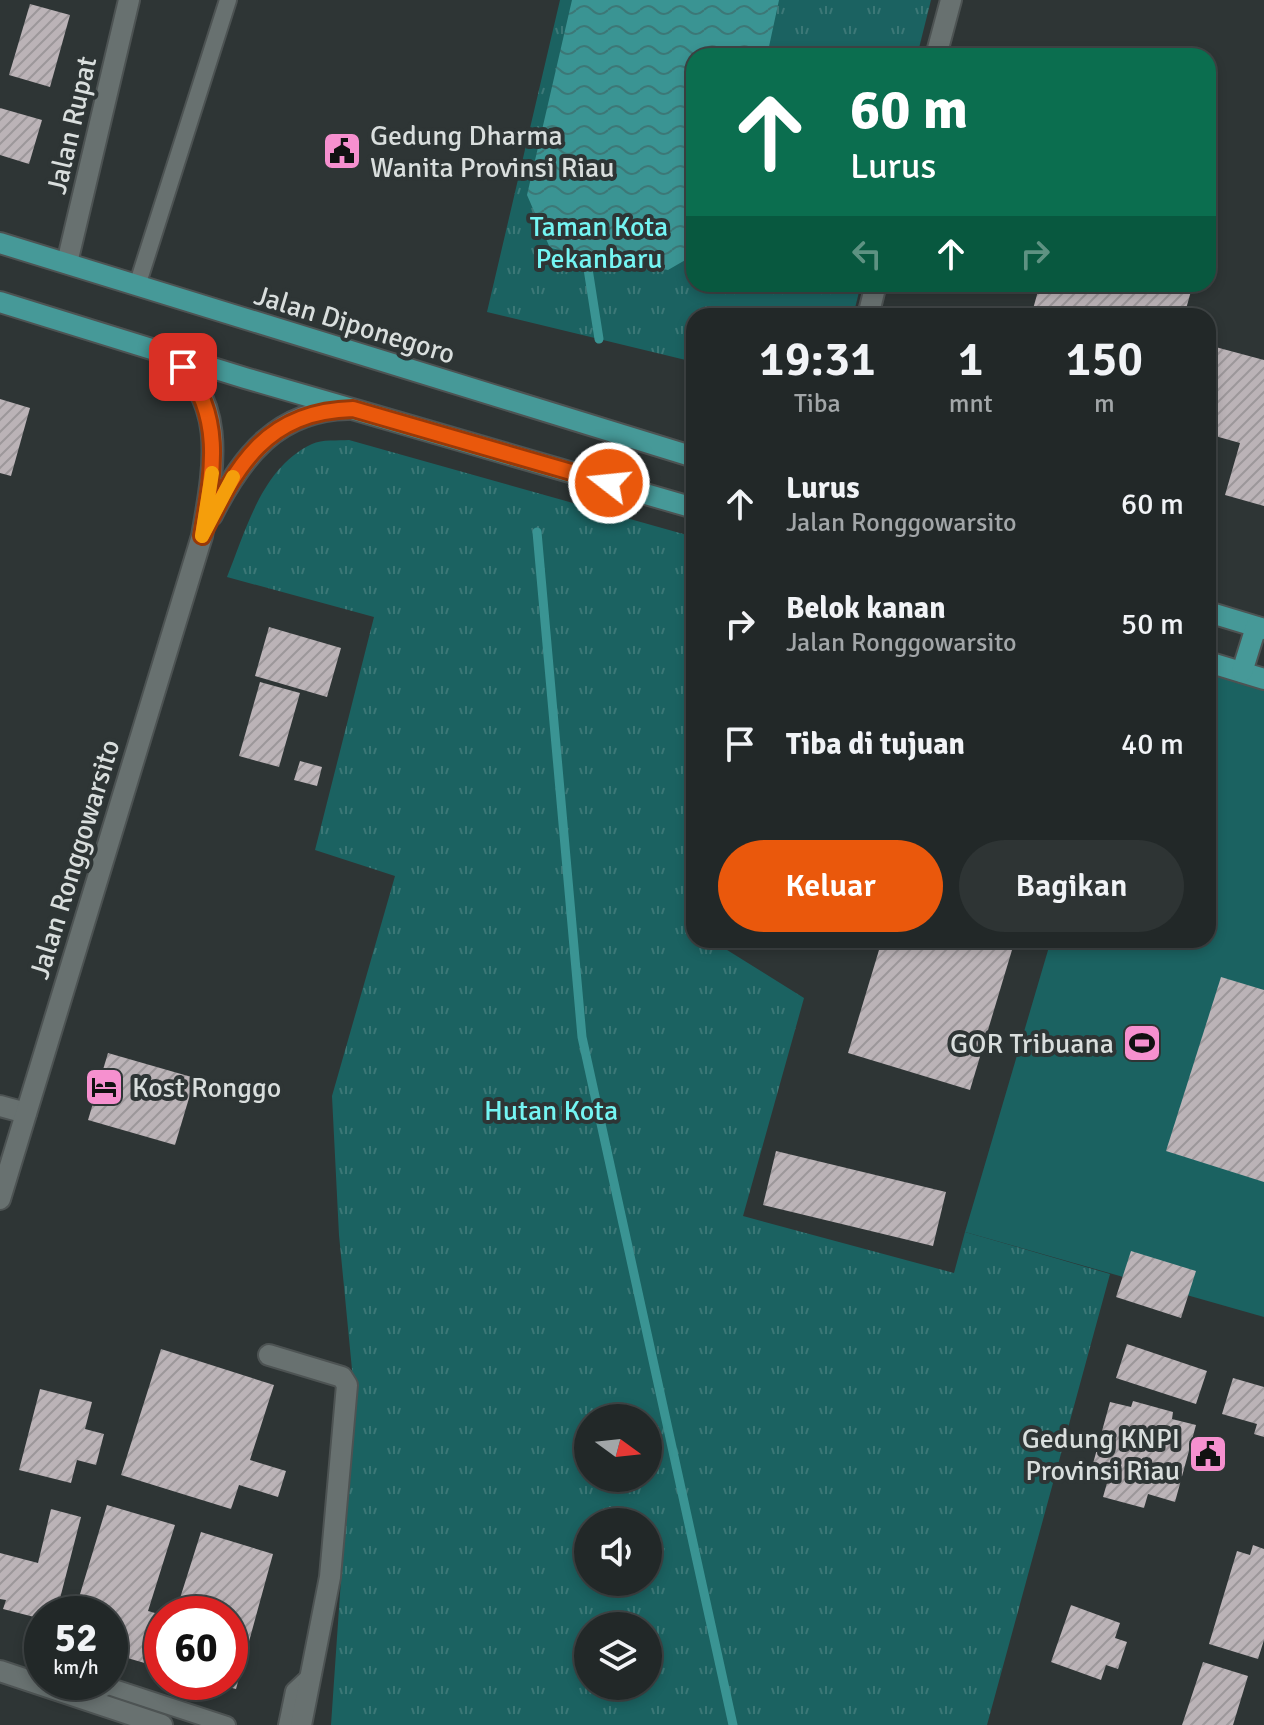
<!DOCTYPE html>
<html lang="id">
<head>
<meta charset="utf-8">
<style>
	body { margin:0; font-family:Signika,sans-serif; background:#2e3434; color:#f1f3f6; height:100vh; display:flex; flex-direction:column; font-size:30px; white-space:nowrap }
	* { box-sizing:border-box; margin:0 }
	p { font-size:26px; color:#a2a6a8 }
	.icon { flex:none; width:44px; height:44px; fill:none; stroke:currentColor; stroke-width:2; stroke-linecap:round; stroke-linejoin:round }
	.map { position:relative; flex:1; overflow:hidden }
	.side { position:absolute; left:686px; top:308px; width:530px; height:640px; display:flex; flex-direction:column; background:#222828; border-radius:24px; box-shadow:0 4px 12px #0003,0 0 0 2px #3f4445 }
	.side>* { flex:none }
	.guide { position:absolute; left:686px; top:48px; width:530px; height:244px; border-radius:24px; box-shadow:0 4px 12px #0003,0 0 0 2px #3f4445; background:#0b6e4f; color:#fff; overflow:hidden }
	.needle { width:52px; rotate:105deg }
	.tools { position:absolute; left:574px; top:1404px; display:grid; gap:16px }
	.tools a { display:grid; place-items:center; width:88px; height:88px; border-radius:50%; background:#222828; box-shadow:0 4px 12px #0003,0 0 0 2px #3f4445; font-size:40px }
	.speed { position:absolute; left:24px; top:1596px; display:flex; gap:16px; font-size:40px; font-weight:700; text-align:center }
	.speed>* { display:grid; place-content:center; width:104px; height:104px; border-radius:50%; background:#222828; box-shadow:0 4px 12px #0003,0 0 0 2px #3f4445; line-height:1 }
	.speed small { font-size:20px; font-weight:400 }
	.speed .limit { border:12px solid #d22; background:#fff; color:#111 }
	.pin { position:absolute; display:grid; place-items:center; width:68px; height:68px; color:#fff; margin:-34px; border-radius:16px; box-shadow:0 4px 12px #0006 }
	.me { position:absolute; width:88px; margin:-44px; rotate:286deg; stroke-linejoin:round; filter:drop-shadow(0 0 6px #0008) }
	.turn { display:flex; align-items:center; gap:28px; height:168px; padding:0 32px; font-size:36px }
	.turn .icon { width:104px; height:104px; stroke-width:2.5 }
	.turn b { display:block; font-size:56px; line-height:68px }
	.lanes { display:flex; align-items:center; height:76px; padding:0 32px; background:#0003; justify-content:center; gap:40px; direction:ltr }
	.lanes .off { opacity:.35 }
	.eta { display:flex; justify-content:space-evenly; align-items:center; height:136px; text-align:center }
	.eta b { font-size:48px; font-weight:600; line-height:56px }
	.action { display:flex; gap:16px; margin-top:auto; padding:16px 32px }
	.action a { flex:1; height:92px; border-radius:48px; background:#ea580c; color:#fff; font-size:32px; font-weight:600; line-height:92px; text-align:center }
	.action a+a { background:#2e3434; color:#f1f3f6 }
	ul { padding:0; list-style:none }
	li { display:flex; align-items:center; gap:24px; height:120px; padding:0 32px }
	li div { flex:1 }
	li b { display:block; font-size:30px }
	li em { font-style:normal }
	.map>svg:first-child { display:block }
</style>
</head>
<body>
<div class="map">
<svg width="1264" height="1725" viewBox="0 0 1264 1725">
	<defs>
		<pattern id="park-tufts" width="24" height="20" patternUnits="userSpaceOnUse" patternTransform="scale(2)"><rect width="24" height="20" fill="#1b6261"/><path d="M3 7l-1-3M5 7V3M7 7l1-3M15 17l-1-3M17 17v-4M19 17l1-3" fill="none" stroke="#3c7877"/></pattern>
		<pattern id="water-waves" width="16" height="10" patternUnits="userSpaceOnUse" patternTransform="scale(2)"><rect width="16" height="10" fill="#3a9493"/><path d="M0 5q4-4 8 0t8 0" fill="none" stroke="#3c7877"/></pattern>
		<pattern id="building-hatch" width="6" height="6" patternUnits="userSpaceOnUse" patternTransform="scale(2)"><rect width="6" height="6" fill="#bbb3b7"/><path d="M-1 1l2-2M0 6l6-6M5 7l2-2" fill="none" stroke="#9c979a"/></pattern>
	</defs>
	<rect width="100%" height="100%" fill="#2e3535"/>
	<polygon fill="#1b6261" points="1208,662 1264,679 1264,1317 965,1232 1051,940 1208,940"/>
	<g fill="url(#park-tufts)" fill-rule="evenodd">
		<polygon points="560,0 931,0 917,56 694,56 694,284 861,284 853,316 694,316 694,362 487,312"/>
		<path d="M349,440l345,97v403h17l93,58 -61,218 211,57 11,-41 145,42 -123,451h-656l23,-335 -15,-155 -7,-139 63,-220 -80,-26 59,-233 -147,-40c19,-47 35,-110 85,-133 10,-5 26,-3 37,-4zM588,1418h60v60h-60zM588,1522h60v60h-60zM588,1626h60v60h-60z"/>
	</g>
	<polygon fill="url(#water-waves)" points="572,0 779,0 767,56 694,56 694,255 668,270 550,248 527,195"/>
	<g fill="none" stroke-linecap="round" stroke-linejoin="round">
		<g stroke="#3a9493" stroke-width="9">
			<polyline points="586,256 599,339"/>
			<polyline points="537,532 582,1037 733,1725"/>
		</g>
	</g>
	<g fill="url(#building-hatch)">
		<polygon points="30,4 70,15 50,87 9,75"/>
		<polygon points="0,108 42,120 29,164 0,155"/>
		<polygon points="1040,284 1193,284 1184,316 1031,316"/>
		<polygon points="1208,345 1264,360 1264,506 1225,495 1240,443 1208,434"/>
		<polygon points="0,399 30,408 11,476 0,473"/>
		<polygon points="269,627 341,648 327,697 255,676"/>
		<polygon points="260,682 300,693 279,767 239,756"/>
		<polygon points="300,761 322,767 317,786 294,780"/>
		<polygon points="882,940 1015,940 970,1090 848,1053"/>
		<polygon points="1221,977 1264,990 1264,1182 1166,1151"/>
		<polygon points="108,1053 195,1078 175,1145 88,1120"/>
		<polygon points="776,1151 946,1192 933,1246 763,1205"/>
		<polygon points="1131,1251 1196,1271 1181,1318 1116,1297"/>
		<polygon points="1127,1344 1207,1371 1196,1404 1116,1378"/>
		<polygon points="161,1349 274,1385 250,1460 286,1471 278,1497 239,1485 231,1509 121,1475"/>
		<polygon points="1233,1378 1264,1387 1264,1437 1254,1434 1257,1424 1222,1414"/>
		<polygon points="40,1389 92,1402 85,1429 104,1434 96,1465 77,1460 71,1483 19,1470"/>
		<polygon points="1133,1401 1173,1412 1172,1419 1196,1425 1175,1502 1148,1494 1144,1508 1103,1497 1107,1483 1089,1478 1110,1402 1131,1407"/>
		<polygon points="107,1505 175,1525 148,1611 162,1615 162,1668 110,1653 110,1614 74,1614"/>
		<polygon points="51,1509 81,1517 56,1614 42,1614 42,1619 3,1609 6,1600 0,1599 0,1553 38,1563"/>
		<polygon points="201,1532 273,1554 236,1689 213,1683 230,1682 230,1614 175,1614"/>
		<polygon points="1253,1545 1264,1549 1264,1640 1258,1659 1209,1644 1237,1551 1250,1555"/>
		<polygon points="1071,1605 1120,1623 1115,1638 1127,1642 1118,1669 1106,1665 1101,1680 1051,1662"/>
		<polygon points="1203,1662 1248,1676 1233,1725 1182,1725"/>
	</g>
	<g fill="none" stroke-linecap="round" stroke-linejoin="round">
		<defs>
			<g id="lane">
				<polyline points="137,286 228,0"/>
				<polyline points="85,1699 108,1686 227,1725"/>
				<polyline points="287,1725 294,1691 310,1676"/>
			</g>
			<g id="street">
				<polyline points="936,56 951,0"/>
				<polyline points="67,263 129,0"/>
				<polyline points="868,316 876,284"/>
				<polyline points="0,1106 26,1113"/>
				<polyline points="269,1355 342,1377 347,1385 330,1577 301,1725"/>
				<polyline points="0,1671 162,1725"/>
			</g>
			<g id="secondary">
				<path d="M212,515c30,-59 66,-105 136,-106"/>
				<path d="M0,1199l202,-663c11,-64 28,-140 -37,-180"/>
			</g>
			<g id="primary">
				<polyline points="0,243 694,457"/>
				<polyline points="0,302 245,378 694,508"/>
				<polyline points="1208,612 1264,629"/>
				<polyline points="1208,662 1264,679"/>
				<polyline points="1242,672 1256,627"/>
			</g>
		</defs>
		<use href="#lane" stroke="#4d5353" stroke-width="20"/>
		<use href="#street" stroke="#4d5353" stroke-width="24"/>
		<use href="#secondary" stroke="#4d5353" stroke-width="24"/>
		<use href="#primary" stroke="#4d5353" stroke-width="24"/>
		<use href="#lane" stroke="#687170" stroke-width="16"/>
		<use href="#street" stroke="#687170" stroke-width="20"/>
		<use href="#secondary" stroke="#687170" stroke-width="20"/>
		<use href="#primary" stroke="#469998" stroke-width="20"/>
	</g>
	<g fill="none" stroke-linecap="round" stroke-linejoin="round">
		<defs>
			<path id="route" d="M183,367c42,51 29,109 19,169 35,-71 64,-125 151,-127l256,74"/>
		</defs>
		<use href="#route" stroke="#983908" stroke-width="20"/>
		<use href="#route" stroke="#ea580c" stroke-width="14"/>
		<polyline stroke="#f59e0b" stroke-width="14" points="212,473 202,536 233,477"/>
	</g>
	<defs>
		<symbol id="civic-square" viewBox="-11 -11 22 22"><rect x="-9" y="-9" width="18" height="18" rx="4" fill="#f690cf" stroke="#2e3535"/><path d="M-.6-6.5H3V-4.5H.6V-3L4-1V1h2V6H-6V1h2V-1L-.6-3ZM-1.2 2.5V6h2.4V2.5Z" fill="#111"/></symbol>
		<symbol id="stadium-square" viewBox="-11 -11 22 22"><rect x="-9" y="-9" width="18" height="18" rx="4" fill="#f690cf" stroke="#2e3535"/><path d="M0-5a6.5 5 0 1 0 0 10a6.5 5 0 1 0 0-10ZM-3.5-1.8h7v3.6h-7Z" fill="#111"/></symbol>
		<symbol id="hotel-square" viewBox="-11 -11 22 22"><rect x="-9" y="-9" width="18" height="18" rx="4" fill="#f690cf" stroke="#2e3535"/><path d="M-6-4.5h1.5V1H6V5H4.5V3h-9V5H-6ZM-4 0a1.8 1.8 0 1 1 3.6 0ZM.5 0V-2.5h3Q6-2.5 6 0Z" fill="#111"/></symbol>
	</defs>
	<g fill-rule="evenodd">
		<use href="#civic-square" x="320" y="129" width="44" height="44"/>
		<use href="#stadium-square" x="1120" y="1021" width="44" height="44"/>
		<use href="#hotel-square" x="82" y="1065" width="44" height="44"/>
		<use href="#civic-square" x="1186" y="1432" width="44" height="44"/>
	</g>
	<g text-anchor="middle" stroke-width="8" stroke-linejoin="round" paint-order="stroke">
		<g font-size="28" fill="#d9dedd" stroke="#2e3535">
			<text transform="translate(71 125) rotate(-77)" y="10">Jalan Rupat</text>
			<text transform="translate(355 324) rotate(17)" y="10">Jalan Diponegoro</text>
			<text transform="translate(74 859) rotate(-73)" y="10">Jalan Ronggowarsito</text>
		</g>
		<g font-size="28" fill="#d9dedd" stroke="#2e3535" text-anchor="start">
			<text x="370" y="145">Gedung Dharma<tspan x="370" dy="32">Wanita Provinsi Riau</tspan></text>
			<text x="1114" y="1053" text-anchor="end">GOR Tribuana</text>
			<text x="132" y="1097">Kost Ronggo</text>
			<text x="1180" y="1448" text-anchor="end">Gedung KNPI<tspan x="1180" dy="32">Provinsi Riau</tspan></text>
		</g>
		<g font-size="28" fill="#74f5f3" stroke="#2e3535">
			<text x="599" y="236">Taman Kota<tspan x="599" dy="32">Pekanbaru</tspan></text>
			<text x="551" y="1120">Hutan Kota</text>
		</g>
	</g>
</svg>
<div class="tools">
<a><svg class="needle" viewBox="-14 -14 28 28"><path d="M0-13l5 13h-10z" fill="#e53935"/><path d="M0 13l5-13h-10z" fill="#a2a6a8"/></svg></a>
<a><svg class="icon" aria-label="sound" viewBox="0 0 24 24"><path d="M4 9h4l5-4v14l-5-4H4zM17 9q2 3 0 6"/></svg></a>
<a><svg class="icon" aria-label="layers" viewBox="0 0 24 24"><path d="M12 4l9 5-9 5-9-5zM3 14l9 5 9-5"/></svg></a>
</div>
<div class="speed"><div>52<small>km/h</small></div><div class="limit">60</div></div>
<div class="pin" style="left:183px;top:367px;background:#d93025"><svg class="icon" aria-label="arrive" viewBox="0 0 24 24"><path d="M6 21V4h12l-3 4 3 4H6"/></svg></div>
<svg class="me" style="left:609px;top:483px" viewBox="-20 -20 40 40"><circle r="17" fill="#ea580c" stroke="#fff" stroke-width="3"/><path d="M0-11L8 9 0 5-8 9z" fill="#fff"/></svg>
<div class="guide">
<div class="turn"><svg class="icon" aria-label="ahead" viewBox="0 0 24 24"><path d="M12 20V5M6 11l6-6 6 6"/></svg><div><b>60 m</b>Lurus</div></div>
<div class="lanes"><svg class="icon off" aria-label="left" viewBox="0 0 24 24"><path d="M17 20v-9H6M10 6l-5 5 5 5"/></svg><svg class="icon" aria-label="ahead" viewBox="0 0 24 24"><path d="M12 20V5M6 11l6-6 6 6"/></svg><svg class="icon off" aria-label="right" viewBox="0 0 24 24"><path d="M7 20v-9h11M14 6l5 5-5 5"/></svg></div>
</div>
<section class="side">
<div class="eta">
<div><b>19:31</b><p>Tiba</p></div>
<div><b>1</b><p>mnt</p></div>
<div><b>150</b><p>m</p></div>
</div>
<ul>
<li><svg class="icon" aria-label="ahead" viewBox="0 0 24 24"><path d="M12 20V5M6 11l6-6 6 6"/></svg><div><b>Lurus</b><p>Jalan Ronggowarsito</p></div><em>60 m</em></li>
<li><svg class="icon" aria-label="right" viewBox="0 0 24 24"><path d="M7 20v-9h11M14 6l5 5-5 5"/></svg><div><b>Belok kanan</b><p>Jalan Ronggowarsito</p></div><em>50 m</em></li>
<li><svg class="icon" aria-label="arrive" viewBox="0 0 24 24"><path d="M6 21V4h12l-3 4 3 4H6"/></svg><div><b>Tiba di tujuan</b></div><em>40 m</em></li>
</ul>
<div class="action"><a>Keluar</a><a>Bagikan</a></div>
</section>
</div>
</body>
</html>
